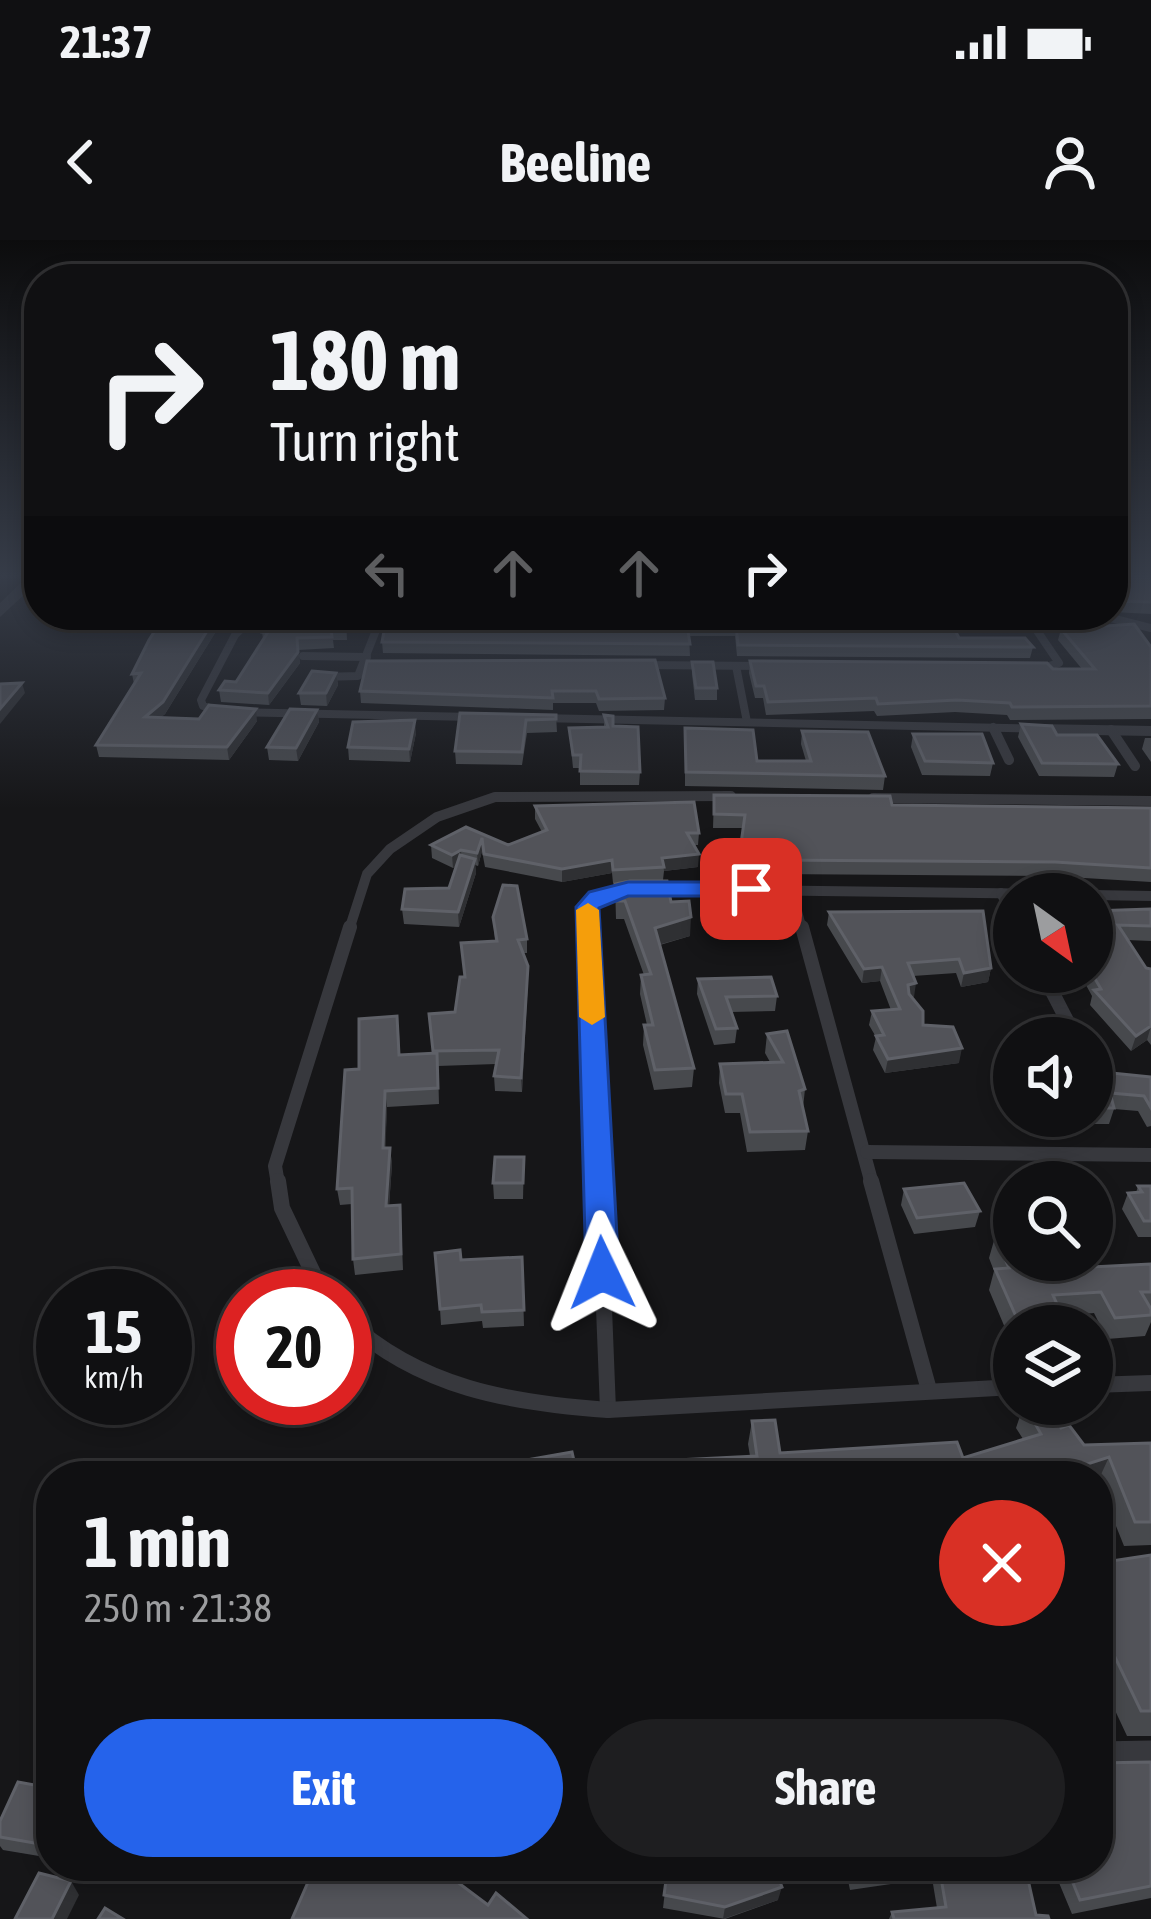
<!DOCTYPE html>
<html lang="en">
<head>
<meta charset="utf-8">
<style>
	body { margin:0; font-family:"Asap Condensed",sans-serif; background:#1e1e20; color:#f1f3f6; height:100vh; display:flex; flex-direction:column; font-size:45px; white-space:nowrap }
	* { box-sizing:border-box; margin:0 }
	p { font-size:39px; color:#9c9d9f }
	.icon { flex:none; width:66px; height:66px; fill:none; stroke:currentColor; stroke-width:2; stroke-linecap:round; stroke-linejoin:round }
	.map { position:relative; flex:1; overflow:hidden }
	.panel { position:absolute; left:36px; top:1221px; width:1077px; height:420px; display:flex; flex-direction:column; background:#101012; border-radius:48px; box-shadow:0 6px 18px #0003,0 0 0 3px #303032 }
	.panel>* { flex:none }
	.hud { position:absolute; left:24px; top:24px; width:1104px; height:366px; border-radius:48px; box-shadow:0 6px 18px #0003,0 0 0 3px #303032; background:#101012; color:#f1f3f6; overflow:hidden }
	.needle { width:78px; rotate:147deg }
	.controls { position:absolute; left:993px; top:633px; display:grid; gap:24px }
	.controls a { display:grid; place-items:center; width:120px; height:120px; border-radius:50%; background:#101012; box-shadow:0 6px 18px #0003,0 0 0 3px #303032; font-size:60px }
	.speed { position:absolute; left:36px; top:1029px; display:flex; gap:24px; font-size:60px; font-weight:700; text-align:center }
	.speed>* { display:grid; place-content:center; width:156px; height:156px; border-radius:50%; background:#101012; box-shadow:0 6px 18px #0003,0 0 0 3px #303032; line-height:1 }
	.speed small { font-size:30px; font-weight:400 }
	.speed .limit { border:18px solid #d22; background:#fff; color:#111 }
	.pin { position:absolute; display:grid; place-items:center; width:102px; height:102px; color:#fff; margin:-51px; border-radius:24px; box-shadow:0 6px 18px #0006 }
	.me { position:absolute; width:132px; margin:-66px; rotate:358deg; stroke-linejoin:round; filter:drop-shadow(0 0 9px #0008) }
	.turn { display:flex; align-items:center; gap:42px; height:252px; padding:0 48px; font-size:54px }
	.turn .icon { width:156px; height:156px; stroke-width:2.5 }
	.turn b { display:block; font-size:84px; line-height:102px }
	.lanes { display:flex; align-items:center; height:114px; padding:0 48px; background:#0003; justify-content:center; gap:60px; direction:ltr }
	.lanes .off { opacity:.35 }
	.round { display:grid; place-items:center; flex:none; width:126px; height:126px; border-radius:63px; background:#1e1e20 }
	.headline { display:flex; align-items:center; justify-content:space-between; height:204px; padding:0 48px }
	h1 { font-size:72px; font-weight:700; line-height:90px }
	.primary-button { display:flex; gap:24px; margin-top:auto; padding:24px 48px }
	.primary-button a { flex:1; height:138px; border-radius:72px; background:#2563eb; color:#fff; font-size:48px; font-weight:700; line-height:138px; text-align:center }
	.primary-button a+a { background:#1e1e20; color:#f1f3f6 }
	.status { display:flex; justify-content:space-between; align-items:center; height:84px; padding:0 60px; background:#101012; direction:ltr }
	.status svg { height:33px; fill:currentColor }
	header { display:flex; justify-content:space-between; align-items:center; height:156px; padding:0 48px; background:#101012; font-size:54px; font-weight:700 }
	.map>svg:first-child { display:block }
</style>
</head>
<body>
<div class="status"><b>21:37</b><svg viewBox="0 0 49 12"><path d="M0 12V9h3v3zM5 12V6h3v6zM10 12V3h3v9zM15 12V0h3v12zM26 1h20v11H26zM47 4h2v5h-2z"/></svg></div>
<header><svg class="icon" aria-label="back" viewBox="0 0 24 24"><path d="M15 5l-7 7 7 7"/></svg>Beeline<svg class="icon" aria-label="person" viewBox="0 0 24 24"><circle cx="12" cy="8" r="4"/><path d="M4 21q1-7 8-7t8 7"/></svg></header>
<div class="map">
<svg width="1151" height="1679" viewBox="0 0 1151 1679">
	<rect width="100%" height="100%" fill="#161618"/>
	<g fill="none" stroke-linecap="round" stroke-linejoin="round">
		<g stroke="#37383d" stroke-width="8">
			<polyline points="255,375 235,395 201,460 203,466 226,472 474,477"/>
			<polyline points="936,375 1111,378 1151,388"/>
			<polyline points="1027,376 1059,423 1035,430"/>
			<polyline points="303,416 367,417"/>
			<polyline points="639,425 767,426"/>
			<polyline points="736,426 747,482"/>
			<polyline points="321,437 358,436 382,375"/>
			<polyline points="538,478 1151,491"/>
			<polyline points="993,487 995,492"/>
		</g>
		<g stroke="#37383d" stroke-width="10">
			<polyline points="994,489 1009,520"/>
			<polyline points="1035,489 1151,491"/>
			<polyline points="1111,490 1135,526"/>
			<polyline points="873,558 1151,561"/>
			<polyline points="654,649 1058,654"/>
			<polyline points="791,649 802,690"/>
			<polyline points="1001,653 1014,678"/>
			<polyline points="1092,655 1151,656"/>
			<polyline points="349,690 367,634 390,609 437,577 495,557 731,556"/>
			<polyline points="589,690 588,667 609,652 632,649"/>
		</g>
		<g stroke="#37383d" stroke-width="14">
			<polyline points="589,687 599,944"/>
			<polyline points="802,687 872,944"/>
			<polyline points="1042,732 1076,798"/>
			<polyline points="867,912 1151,915"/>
			<polyline points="278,944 275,926 350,687"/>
		</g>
		<g stroke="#37383d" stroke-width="16">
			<polyline points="278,941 282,968 324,1056"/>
			<polyline points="599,941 608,1170"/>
			<polyline points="871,941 929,1150"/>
			<path d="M345,1079c75,69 165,84 263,91l406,-23"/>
			<polyline points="1092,1145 1151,1143"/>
		</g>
		<polyline stroke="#37383d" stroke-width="21" points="1098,1512 1151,1511"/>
		<polygon fill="#37383d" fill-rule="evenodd" points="30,334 39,334 39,341 0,377 0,363"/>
	</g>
	<g fill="#47494d">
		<polygon points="1113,334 1151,334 1151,374 1113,372"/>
		<polygon points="182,375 222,375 223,380 165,474 161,477 257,481 229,520 99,517 96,505 134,444 132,434"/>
		<polygon points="824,375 829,390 859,390 855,375 947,375 959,398 1033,407 1030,418 737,416 735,396 689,396 690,416 383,413 382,402"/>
		<polygon points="368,387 347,389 347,400 333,400 334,408 298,410 300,423 269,465 221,462 219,450 236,442 263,399 262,392"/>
		<polygon points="1061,389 1151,407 1151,479 1010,480 1007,475 955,472 877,476 874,471 766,475 763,458 755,458 749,433 750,421 1082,429 1058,400"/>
		<polygon points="367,421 665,458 664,470 599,471 596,463 553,463 553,470 361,463 360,451"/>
		<polygon points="692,422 717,448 717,460 695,460 692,434"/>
		<polygon points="336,433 338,445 327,466 301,465 299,453"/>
		<polygon points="317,470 319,482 298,521 269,520 267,507"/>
		<polygon points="460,473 556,475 557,492 527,493 522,525 456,524 455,511"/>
		<polygon points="604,475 640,532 639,545 580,545 580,528 573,528 569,488 604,487"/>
		<polygon points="1021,484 1057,495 1118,524 1114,537 1039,536 1018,497"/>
		<polygon points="685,488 757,521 806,521 801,504 802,491 885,536 883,550 685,546"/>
		<polygon points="416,493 410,522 349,520 348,507"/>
		<polygon points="913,494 993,523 990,536 922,535 911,507"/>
		<polygon points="1145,498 1151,498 1151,522 1142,509"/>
		<polygon points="714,555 892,565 1151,568 1151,642 1051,636 771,634 738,632 743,588 713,588"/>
		<polygon points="535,566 699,593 698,605 694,605 698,627 664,631 663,640 645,641 671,662 690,696 660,705 694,828 692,847 654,850 643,805 644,785 647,785 640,754 641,735 644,735 624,679 616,679 615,644 624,642 613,643 612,633 562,642 485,627 482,611 478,626 475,625 476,633 459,687 404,684 402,669 449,648 456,626 453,628 432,618 431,605 508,605 542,592 535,579"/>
		<polygon points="1151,669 1151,701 1127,700 1146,728 1151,729 1151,805 1147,800 1131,811 1090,765 1092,756 1081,736 1082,732 1092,732 1092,671"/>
		<polygon points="829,672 991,728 988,742 961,747 956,733 913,736 914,757 912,757 923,785 959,823 885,833 873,810 876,797 869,785 872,771 891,770 880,741 862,743 827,685"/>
		<polygon points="493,677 527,699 527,713 523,713 528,726 528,740 522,852 495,851 494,836 496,824 438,826 439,864 387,867 385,908 390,908 392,924 389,966 401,981 403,1030 355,1035 353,1019 352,964 340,965 337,949 359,829 399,791 400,815 433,813 429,774 455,772 464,737 495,701"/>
		<polygon points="698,739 777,756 775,771 731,772 737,788 735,803 714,805 697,754"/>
		<polygon points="767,794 805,849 803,868 808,891 805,910 747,912 740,873 725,873 719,843 720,824 770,822 765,813"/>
		<polygon points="1014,830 1014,876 1092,876 1092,831 1151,837 1151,886 1147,887 1138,871 1114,869 1109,884 1015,884 996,846 1000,831"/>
		<polygon points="524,917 523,959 494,959 493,943"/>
		<polygon points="1138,946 1151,946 1151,997 1138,997 1122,969 1128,953 1136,953"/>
		<polygon points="904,949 980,971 975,987 914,994 901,965"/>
		<polygon points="995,997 1071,1028 1151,1024 1151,1082 1145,1096 1107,1099 1094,1073 1062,1076 1060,1086 1014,1086 1014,1102 1011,1102 989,1050 994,1031 989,1018"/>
		<polygon points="522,1017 524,1086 483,1088 482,1081 441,1085 440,1069 461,1020"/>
		<polygon points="1024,1164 1084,1205 1151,1203 1151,1305 1124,1306 1098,1241 1098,1236 575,1225 750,1216 748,1204 752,1181 780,1213 963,1218 1023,1199 1016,1188"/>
		<polygon points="1151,1315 1151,1496 1127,1496 1098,1434 1098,1323"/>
		<polygon points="1151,1522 1151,1658 1072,1674 1052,1626 1098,1626"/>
		<polygon points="51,1548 51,1618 3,1610 0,1606 0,1581"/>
		<polygon points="126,1626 154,1626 152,1631"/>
		<polygon points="668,1626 778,1660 725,1679 663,1668"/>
		<polygon points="845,1626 1025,1626 1036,1675 1049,1679 889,1679 892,1672 937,1668 932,1638 850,1650"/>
	</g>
	<g fill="#2f3033">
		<polygon points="217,375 222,375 223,380 165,474 147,489 145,477"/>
		<polygon points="368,375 376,375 368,387 347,389 347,400 345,378"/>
		<polygon points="298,412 300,423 269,465 268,453"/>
		<polygon points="336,433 338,445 327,466 326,453"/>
		<polygon points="22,443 25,453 0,484 0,469"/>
		<polygon points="256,469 257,481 229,520 227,507"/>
		<polygon points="317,470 319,482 298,521 296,508"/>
		<polygon points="415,480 416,493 410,522 409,509"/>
		<polygon points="482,598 482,611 478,626 477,613"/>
		<polygon points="461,610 462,623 453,628 452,615"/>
		<polygon points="699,614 698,627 664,631 662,618"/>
		<polygon points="475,619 476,633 459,687 458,672"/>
		<polygon points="612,620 612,633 562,642 562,629"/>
		<polygon points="691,677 690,696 654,706 655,688"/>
		<polygon points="528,726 528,740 522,852 521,838"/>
		<polygon points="882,727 880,741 862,743 864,729"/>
		<polygon points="991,728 988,742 961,747 964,733"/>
		<polygon points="916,743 914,757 905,758 908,745"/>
		<polygon points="1151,786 1147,800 1131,811 1136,796"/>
		<polygon points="962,808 959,823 885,833 888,819"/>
		<polygon points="385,851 387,867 385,924 383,908"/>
		<polygon points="390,908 392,924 388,982 386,966"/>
		<polygon points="1109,1217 1098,1241 1098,1236 1050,1236"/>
		<polygon points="51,1592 51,1614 46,1605"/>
		<polygon points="71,1641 79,1655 67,1679 52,1679"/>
		<polygon points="782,1647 778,1660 723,1679 725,1667"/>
	</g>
	<g fill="#525359" stroke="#5f6168" stroke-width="3">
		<polygon points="1113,334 1151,334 1151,362 1113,361"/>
		<polygon points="182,375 217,375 163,462 145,477 199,479 209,465 256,469 227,507 96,505 141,433 132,434 149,400 163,378 179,378"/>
		<polygon points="264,375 368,375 345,378 346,388 331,389 332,397 297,398 298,412 268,453 219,450 225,441 236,442 268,392 262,392"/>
		<polygon points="387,375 824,375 829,390 863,390 860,375 947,375 959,398 1025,398 1033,407 738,405 736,385 687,385 690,404 382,402"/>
		<polygon points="1134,384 1151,407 1151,466 1012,467 1010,463 957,460 878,464 876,458 768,462 764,446 756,446 750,421 1047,423 1053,429 1095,429 1061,389"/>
		<polygon points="655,420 665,458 599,459 596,451 552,451 553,458 360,451 367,421"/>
		<polygon points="692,422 713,422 717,448 696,448"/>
		<polygon points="312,431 336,433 326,453 299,453"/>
		<polygon points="22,443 0,469 0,444"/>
		<polygon points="290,469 317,470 296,508 267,507"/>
		<polygon points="460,473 556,475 556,479 526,480 522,512 455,511"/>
		<polygon points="604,475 613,476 613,486 638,487 640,532 580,531 581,515 573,515 569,488 608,487"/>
		<polygon points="415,480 409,509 348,507 353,482"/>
		<polygon points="1021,484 1052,486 1057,495 1097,495 1118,524 1042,523"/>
		<polygon points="685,488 753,490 757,521 811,521 802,491 868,492 885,536 686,532"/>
		<polygon points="913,494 982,494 993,523 925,521"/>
		<polygon points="714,555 890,556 892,565 1151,568 1151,628 1055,622 772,620 739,618 745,575 714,574"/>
		<polygon points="694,562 699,593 687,593 699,614 662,618 664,627 613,630 612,620 562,629 484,614 482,598 477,613 461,610 452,615 431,605 466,587 508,605 547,590 535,566"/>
		<polygon points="460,615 475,619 458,672 402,669 405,649 449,648"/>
		<polygon points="630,641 667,641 671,662 689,661 691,677 655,688 694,828 655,830 644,785 653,785 641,735 651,734 625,661 616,661 615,644"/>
		<polygon points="503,645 517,646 527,699 518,700 528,726 521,838 494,836 499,810 433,811 429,774 455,772 460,737 465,737 461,703 497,701 493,677"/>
		<polygon points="1151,669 1151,686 1118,685 1146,728 1151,729 1151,786 1136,796 1094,750 1101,749 1091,732 1092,721 1106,721 1092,698 1092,671"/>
		<polygon points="983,671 991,728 964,733 959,719 908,723 916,743 908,745 909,754 923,771 923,785 953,787 962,808 888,819 876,796 884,795 872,771 900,769 882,727 864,729 829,672"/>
		<polygon points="771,737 777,756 726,757 737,788 716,789 698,739"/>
		<polygon points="397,776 399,815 437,813 438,848 385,851 383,908 390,908 386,966 400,965 401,1014 353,1019 352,948 337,949 345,830 359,829 359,779"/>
		<polygon points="787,791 805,849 799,851 808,891 750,892 742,854 726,854 720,824 783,822 767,794"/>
		<polygon points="1014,830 1014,858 1000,831"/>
		<polygon points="1092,831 1151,837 1151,868 1144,856 1110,853 1114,868 1092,868"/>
		<polygon points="495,917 524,917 523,943 493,943"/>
		<polygon points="964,943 980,971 917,978 904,949"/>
		<polygon points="1138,946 1151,946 1151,981 1144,981 1128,953 1142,952"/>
		<polygon points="1014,996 1014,1020 1060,1020 1063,1024 1071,1028 1151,1024 1151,1052 1141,1052 1151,1069 1151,1075 1115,1078 1101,1052 1053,1055 1063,1078 1018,1081 995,1029 1009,1028 995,997"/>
		<polygon points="460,1010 461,1020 522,1017 524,1070 482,1072 481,1065 440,1069 435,1013"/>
		<polygon points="1024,1164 1046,1164 1061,1188 1069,1185 1084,1205 1151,1203 1151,1282 1135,1282 1109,1217 1050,1236 460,1236 459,1232 572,1212 575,1225 757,1216 752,1181 775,1180 780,1213 957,1202 963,1218 1041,1194"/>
		<polygon points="1151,1315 1151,1471 1141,1471 1098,1382 1098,1323"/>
		<polygon points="1151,1522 1151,1646 1080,1660 1066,1626 1098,1626 1098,1523"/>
		<polygon points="18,1542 51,1548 51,1592 46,1605 0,1597 0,1581"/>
		<polygon points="315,1626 436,1626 488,1665 496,1653 527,1679 292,1679"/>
		<polygon points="668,1626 774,1626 782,1647 725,1667 664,1655"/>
		<polygon points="853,1626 924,1626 855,1636"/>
		<polygon points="939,1626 1025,1626 1036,1675 1048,1676 1049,1679 894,1679 892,1672 946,1667"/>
		<polygon points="39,1633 71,1641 52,1679 15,1679"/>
		<polygon points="105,1668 123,1679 98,1679"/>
	</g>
	<linearGradient id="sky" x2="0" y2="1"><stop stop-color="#0c0c0d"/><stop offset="0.59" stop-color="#363c48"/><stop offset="1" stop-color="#363c48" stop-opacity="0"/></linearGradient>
	<rect width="1151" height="569" fill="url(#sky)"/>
	<polygon fill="#2563eb" stroke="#184099" stroke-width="3" points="628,642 751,642 762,649 751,656 628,656 599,668 619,1033 602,1045 586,1033 576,667 589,652"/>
	<polygon fill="#f59e0b" points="588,663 599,670 605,777 592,785 579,777 576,670"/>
</svg>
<div class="controls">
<a><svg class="needle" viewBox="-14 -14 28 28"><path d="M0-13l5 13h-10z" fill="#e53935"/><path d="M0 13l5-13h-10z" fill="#9c9d9f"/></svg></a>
<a><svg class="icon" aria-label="sound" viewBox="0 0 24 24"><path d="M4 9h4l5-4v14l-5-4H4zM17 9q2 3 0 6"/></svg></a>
<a><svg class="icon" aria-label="search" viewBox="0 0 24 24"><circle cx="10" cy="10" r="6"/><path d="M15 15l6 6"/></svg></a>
<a><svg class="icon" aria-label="layers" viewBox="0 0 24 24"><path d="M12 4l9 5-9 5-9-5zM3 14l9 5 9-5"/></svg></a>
</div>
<div class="speed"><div>15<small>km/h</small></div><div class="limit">20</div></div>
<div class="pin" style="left:751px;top:649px;background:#d93025"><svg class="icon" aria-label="arrive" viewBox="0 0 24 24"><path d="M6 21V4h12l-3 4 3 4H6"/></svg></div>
<svg class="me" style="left:602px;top:1033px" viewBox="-20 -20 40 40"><path d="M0-17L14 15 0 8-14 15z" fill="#2563eb" stroke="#fff" stroke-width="4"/></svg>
<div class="hud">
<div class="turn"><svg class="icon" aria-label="right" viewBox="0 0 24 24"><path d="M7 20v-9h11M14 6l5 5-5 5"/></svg><div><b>180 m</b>Turn right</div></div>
<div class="lanes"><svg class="icon off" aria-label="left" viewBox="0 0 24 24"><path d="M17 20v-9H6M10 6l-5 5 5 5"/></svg><svg class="icon off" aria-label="ahead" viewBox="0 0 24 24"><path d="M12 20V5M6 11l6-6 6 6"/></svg><svg class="icon off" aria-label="ahead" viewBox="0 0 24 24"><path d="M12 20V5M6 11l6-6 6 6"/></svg><svg class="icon" aria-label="right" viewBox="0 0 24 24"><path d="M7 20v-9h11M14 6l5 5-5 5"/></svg></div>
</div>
<section class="panel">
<div class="headline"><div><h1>1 min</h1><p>250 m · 21:38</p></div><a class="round" style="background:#d93025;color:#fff"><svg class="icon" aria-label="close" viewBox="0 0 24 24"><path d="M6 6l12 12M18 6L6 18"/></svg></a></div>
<div class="primary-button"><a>Exit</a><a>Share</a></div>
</section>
</div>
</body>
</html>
